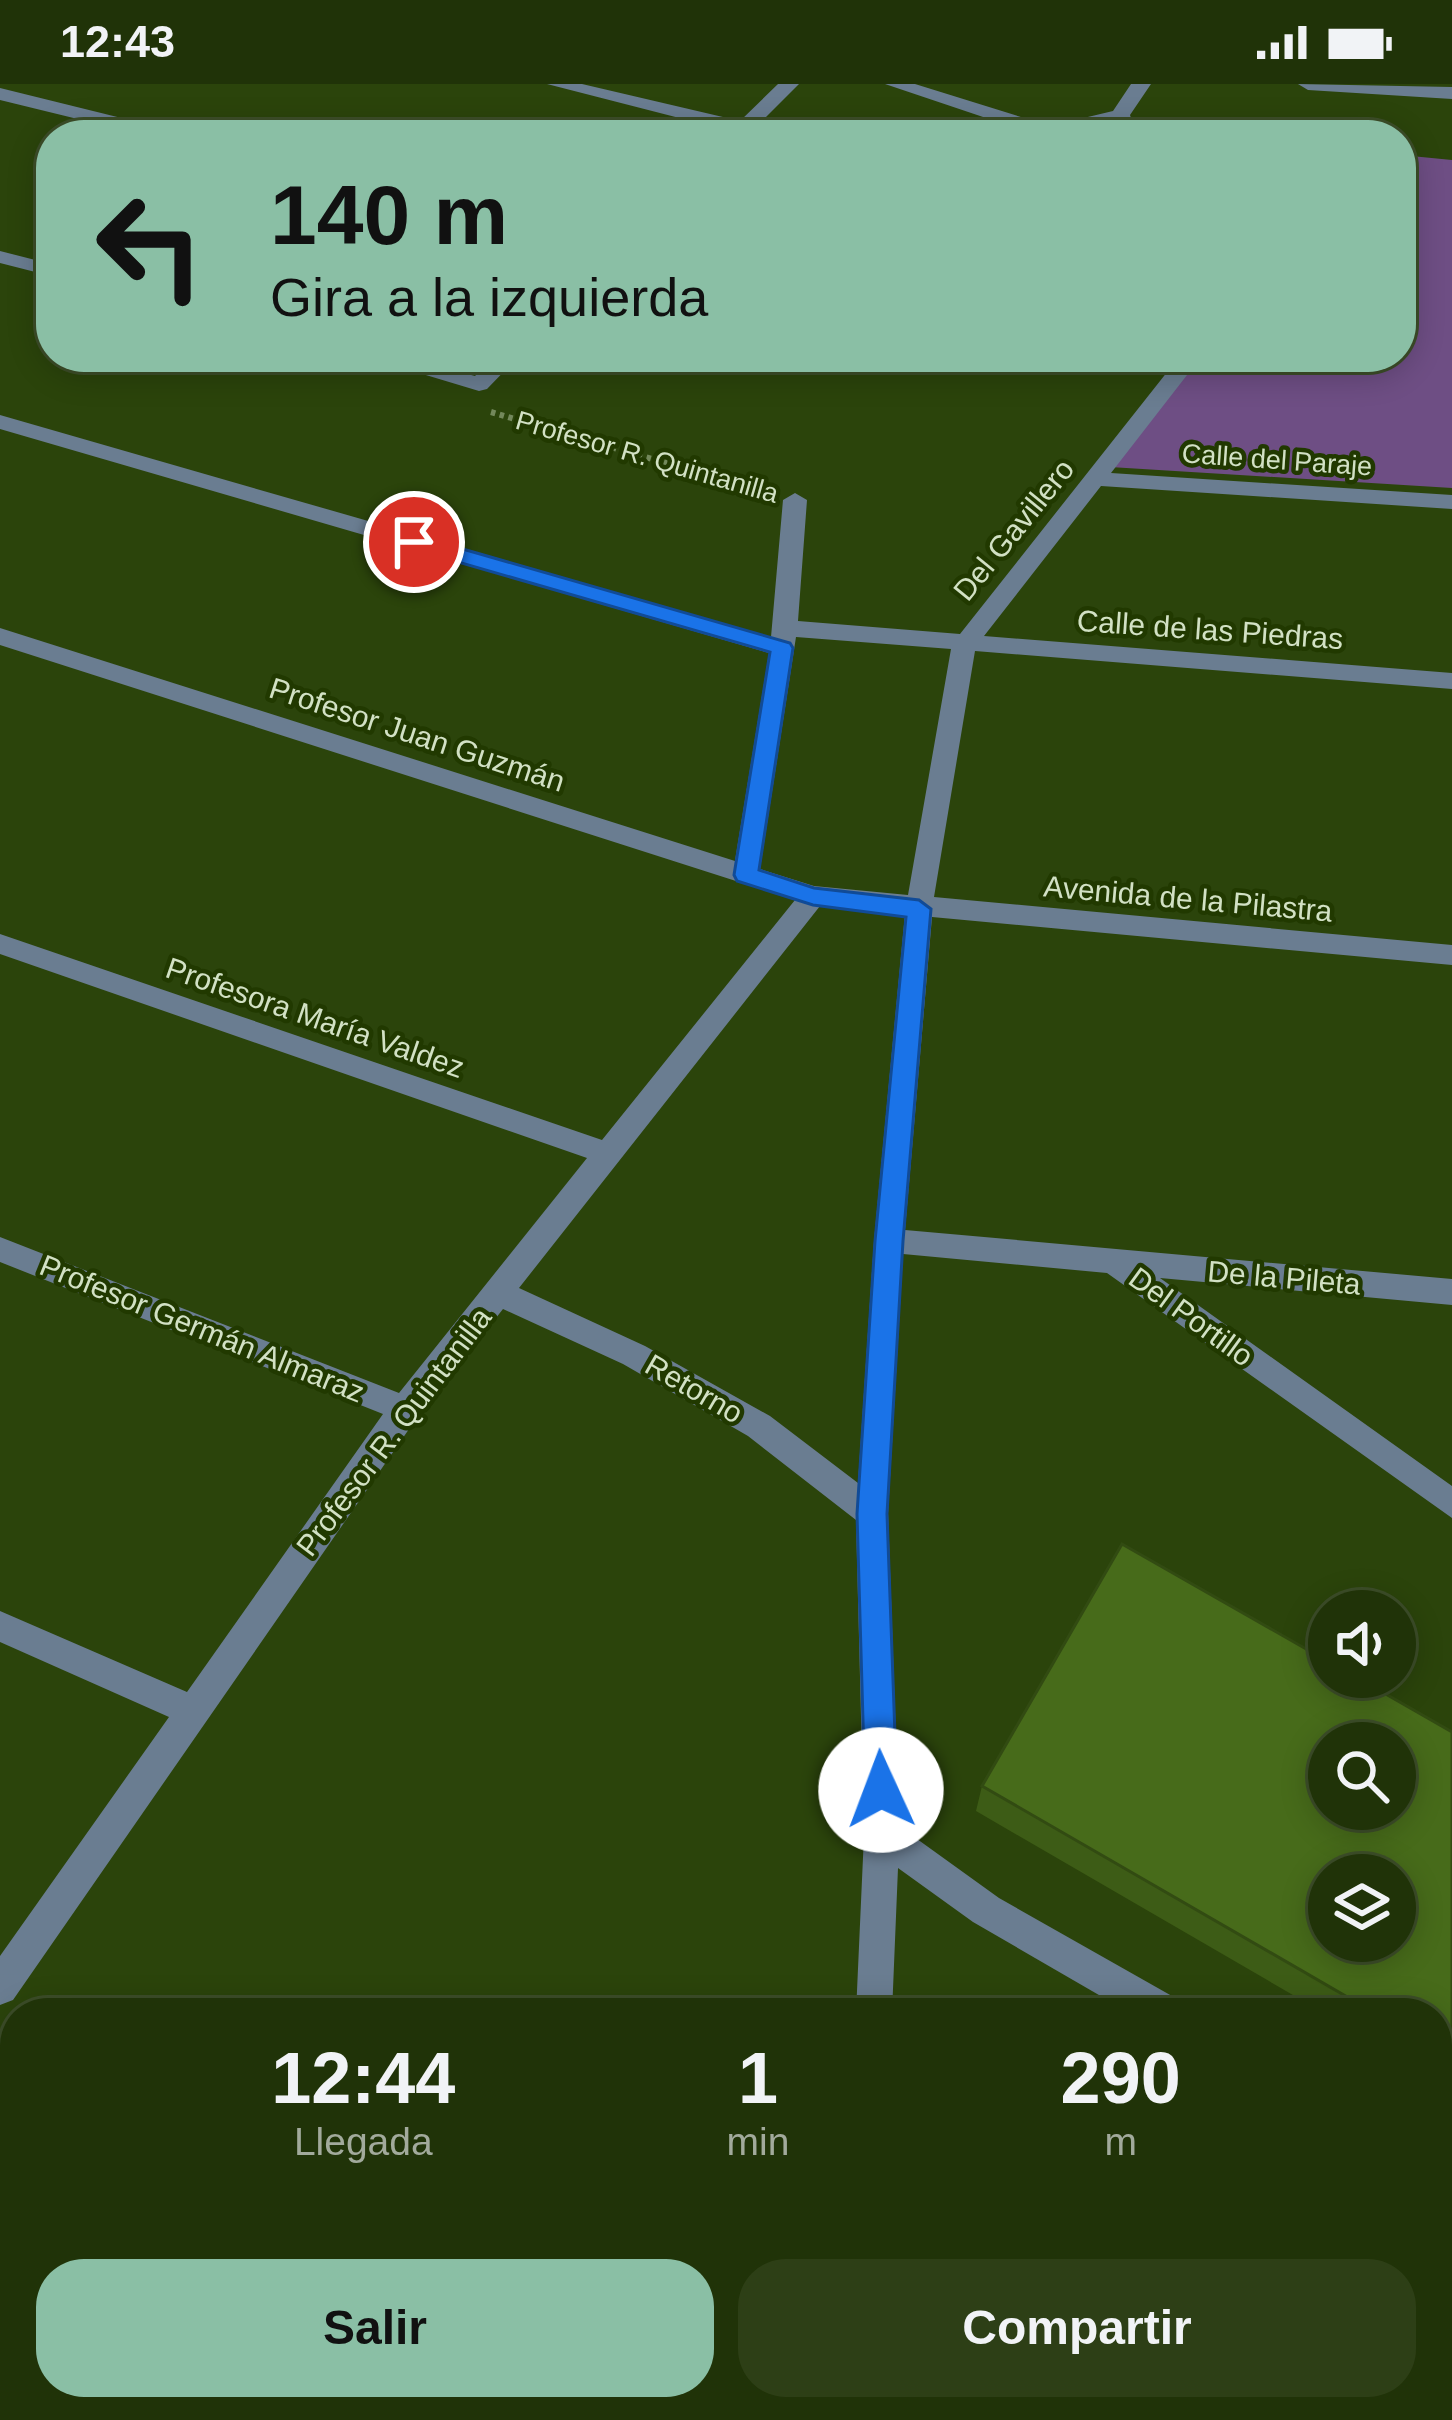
<!DOCTYPE html>
<html lang="es">
<head>
<meta charset="utf-8">
<style>
	body { margin:0; font-family:Arial,sans-serif; background:#2d3f16; color:#f1f3f6; height:100vh; display:flex; flex-direction:column; font-size:45px; white-space:nowrap }
	* { box-sizing:border-box; margin:0 }
	p { font-size:39px; color:#a2aa9c }
	.icon { flex:none; width:66px; height:66px; fill:none; stroke:currentColor; stroke-width:2; stroke-linecap:round; stroke-linejoin:round }
	.map { position:relative; flex:1; overflow:hidden }
	.details { position:absolute; left:0px; top:1914px; width:1452px; height:423px; display:flex; flex-direction:column; background:#203308; border-radius:48px 48px 0 0; box-shadow:0 6px 30px #0003,0 0 0 3px #3d4e29 }
	.details>* { flex:none }
	.banner { position:absolute; left:36px; top:36px; width:1380px; height:252px; border-radius:48px; box-shadow:0 6px 30px #0003,0 0 0 3px #3d4e29; background:#8abfa5; color:#111; overflow:hidden }
	.controls { position:absolute; left:1308px; top:1506px; display:grid; gap:24px }
	.controls a { display:grid; place-items:center; width:108px; height:108px; border-radius:50%; background:#203308; box-shadow:0 6px 30px #0003,0 0 0 3px #3d4e29; font-size:60px }
	.pin { position:absolute; display:grid; place-items:center; width:102px; height:102px; color:#fff; margin:-51px; border:6px solid #fff; border-radius:50%; box-shadow:0 3px 12px #0007 }
	.me { position:absolute; width:132px; margin:-66px; rotate:358deg; stroke-linejoin:round; filter:drop-shadow(0 0 9px #0008) }
	.turn { display:flex; align-items:center; gap:42px; height:252px; padding:0 36px; font-size:54px }
	.turn .icon { width:156px; height:156px; stroke-width:2.5 }
	.turn b { display:block; font-size:84px; line-height:102px }
	.eta { display:flex; justify-content:space-evenly; align-items:center; height:204px; text-align:center }
	.eta b { font-size:72px; font-weight:700; line-height:84px }
	.primary-button { display:flex; gap:24px; margin-top:auto; padding:24px 36px }
	.primary-button a { flex:1; height:138px; border-radius:48px; background:#8abfa5; color:#111; font-size:48px; font-weight:700; line-height:138px; text-align:center }
	.primary-button a+a { background:#2d3f16; color:#f1f3f6 }
	.status { display:flex; justify-content:space-between; align-items:center; height:84px; padding:0 60px; background:#203308; direction:ltr }
	.status svg { height:33px; fill:currentColor }
	.map>svg:first-child { display:block }
</style>
</head>
<body>
<div class="status"><b>12:43</b><svg viewBox="0 0 49 12"><path d="M0 12V9h3v3zM5 12V6h3v6zM10 12V3h3v9zM15 12V0h3v12zM26 1h20v11H26zM47 4h2v5h-2z"/></svg></div>
<div class="map">
<svg width="1452" height="2336" viewBox="0 0 1452 2336">
	<rect width="100%" height="100%" fill="#2b440b"/>
	<polygon fill="#6e4e84" points="1401,71 1452,76 1452,404 1110,383 1198,273 1401,273"/>
	<g fill="none" stroke-linecap="round" stroke-linejoin="round">
		<polyline stroke="#73885b" stroke-width="6" stroke-dasharray="4.5 4.5" stroke-linecap="butt" points="491,328 765,408"/>
		<g fill="#6a7d91" fill-rule="evenodd">
			<polygon points="547,0 582,0 740,37 778,0 799,0 748,51 727,51 730,47"/>
			<polygon points="885,0 915,0 1050,42 1113,27 1131,0 1151,0 1130,31 1137,51 1117,51 1113,39 1067,51 1037,51"/>
			<polygon points="1298,0 1452,3 1452,15 1308,6"/>
			<polygon points="0,4 174,47 177,51 143,51 0,16"/>
			<polygon points="0,167 51,180 51,192 0,179"/>
			<polygon points="366,273 402,273 475,292 494,273 518,273 487,305 479,307"/>
			<path d="M1179,273h22l-90,116 341,22v14l-351,-23 -117,150 468,37v16l-477,-38 -41,246 518,48v20l-520,-48 -27,313 547,49v26l-292,-27 292,208v32l-345,-245 -204,-19 -15,259 11,313 100,72 180,102 5,13h-54l-157,-91 -75,-54 -6,145h-36l8,-178 -8,-315 -108,-84 -125,-72 -120,-55 -87,110 -403,581 -13,5v-49l169,-239 -169,-75v-31l187,81 196,-278 -383,-152v-25l399,156 188,-235 -587,-204v-20l602,206 193,-240 -795,-255v-17l735,233 34,-208 -769,-224v-14l771,222 12,-137 12,-7 12,7 -9,121 162,13zM796,553l155,12 -43,246 -94,-9 -54,-17zM820,822l85,8 -31,327 -16,242 -88,-67 -125,-70 -126,-58z"/>
			<polygon points="1437,2064 1452,2070 1452,2111 1437,2105"/>
			<polygon points="836,2322 876,2322 875,2336 835,2336"/>
		</g>
	</g>
	<g fill="#3d5c16">
		<polygon points="1452,1648 1452,2003 1437,1995 1437,1929 1324,1929 976,1727 982,1702"/>
		<polygon points="1105,2322 1437,2322 1452,2336 1099,2336"/>
	</g>
	<g fill="#476b1a" stroke="#324b12" stroke-width="3" fill-rule="evenodd">
		<path d="M1122,1460l207,118v15h27l96,55v325l-15,-8v-36h-62l-393,-227zM1329,1659h66v66h-66zM1329,1791h66v66h-66z"/>
		<polygon points="1437,2202 1452,2211 1452,2336 1103,2336 1110,2322 1437,2322"/>
	</g>
	<polygon fill="#1a73e8" stroke="#114b97" stroke-width="3" points="414,451 790,559 793,564 759,786 814,804 919,816 931,825 903,1157 887,1430 897,1706 892,1716 881,1721 870,1716 865,1706 857,1430 875,1157 906,833 813,821 737,797 734,791 770,568 406,463 403,458"/>
	<g text-anchor="middle" stroke-width="9" stroke-linejoin="round" paint-order="stroke">
		<g font-size="27" fill="#d2e1c4" stroke="#213900">
			<text transform="translate(647 373) rotate(16)" y="9">Profesor R. Quintanilla</text>
			<text transform="translate(1277 376) rotate(4)" y="9">Calle del Paraje</text>
		</g>
		<g font-size="30" fill="#d2e1c4" stroke="#213900">
			<text transform="translate(1014 446) rotate(-51)" y="10">Del Gavillero</text>
			<text transform="translate(1210 546) rotate(4)" y="10">Calle de las Piedras</text>
			<text transform="translate(417 651) rotate(18)" y="10">Profesor Juan Guzmán</text>
			<text transform="translate(1188 815) rotate(5)" y="10">Avenida de la Pilastra</text>
			<text transform="translate(315 934) rotate(19)" y="10">Profesora María Valdez</text>
			<text transform="translate(1284 1194) rotate(5)" y="10">De la Pileta</text>
			<text transform="translate(1191 1233) rotate(36)" y="10">Del Portillo</text>
			<text transform="translate(202 1245) rotate(22)" y="10">Profesor Germán Almaraz</text>
			<text transform="translate(694 1305) rotate(30)" y="10">Retorno</text>
			<text transform="translate(394 1348) rotate(-53)" y="10">Profesor R. Quintanilla</text>
		</g>
	</g>
</svg>
<div class="controls">
<a><svg class="icon" aria-label="sound" viewBox="0 0 24 24"><path d="M4 9h4l5-4v14l-5-4H4zM17 9q2 3 0 6"/></svg></a>
<a><svg class="icon" aria-label="search" viewBox="0 0 24 24"><circle cx="10" cy="10" r="6"/><path d="M15 15l6 6"/></svg></a>
<a><svg class="icon" aria-label="layers" viewBox="0 0 24 24"><path d="M12 4l9 5-9 5-9-5zM3 14l9 5 9-5"/></svg></a>
</div>
<div class="pin" style="left:414px;top:458px;background:#d93025"><svg class="icon" aria-label="arrive" viewBox="0 0 24 24"><path d="M6 21V4h12l-3 4 3 4H6"/></svg></div>
<svg class="me" style="left:881px;top:1706px" viewBox="-20 -20 40 40"><circle r="19" fill="#fff"/><path d="M0-13L10 11 0 6-10 11z" fill="#1a73e8"/></svg>
<div class="banner">
<div class="turn"><svg class="icon" aria-label="left" viewBox="0 0 24 24"><path d="M17 20v-9H6M10 6l-5 5 5 5"/></svg><div><b>140 m</b>Gira a la izquierda</div></div>
</div>
<section class="details">
<div class="eta">
<div><b>12:44</b><p>Llegada</p></div>
<div><b>1</b><p>min</p></div>
<div><b>290</b><p>m</p></div>
</div>
<div class="primary-button"><a>Salir</a><a>Compartir</a></div>
</section>
</div>
</body>
</html>
